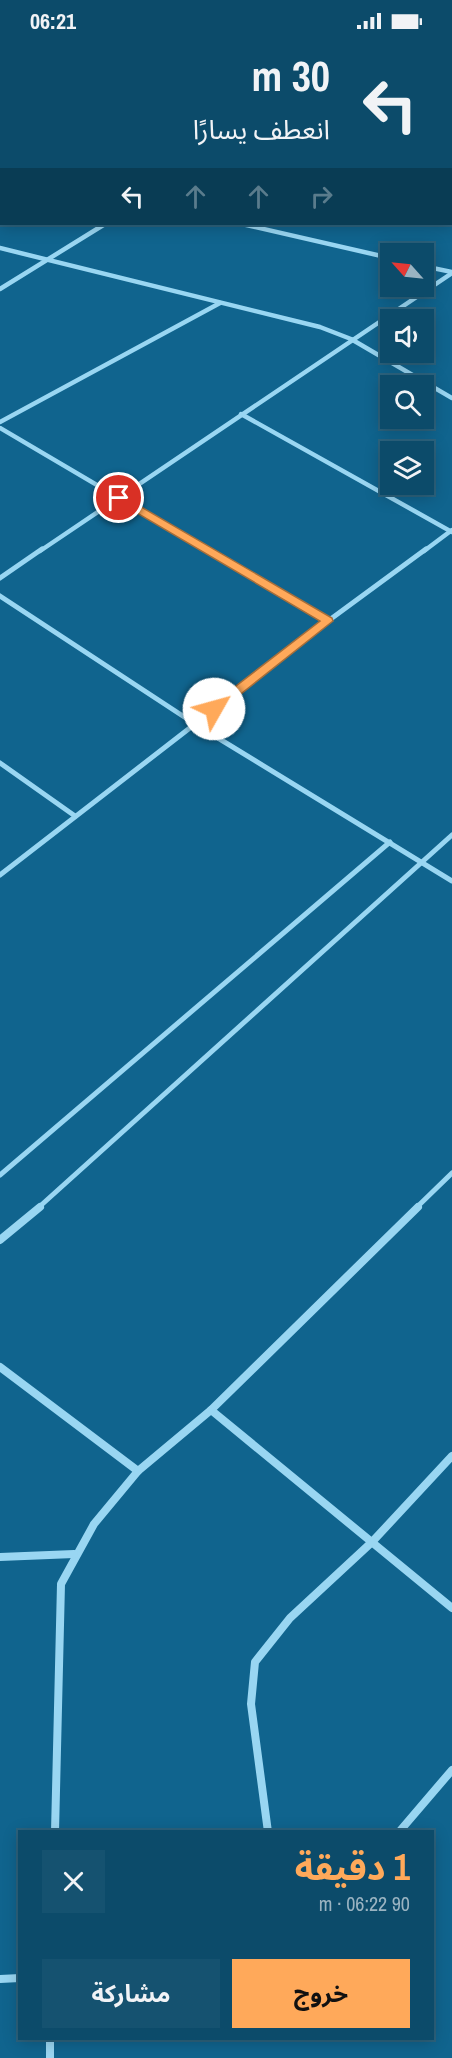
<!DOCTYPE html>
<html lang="ar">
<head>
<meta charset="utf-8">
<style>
	body { margin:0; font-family:"Archivo Narrow","Noto Sans Arabic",sans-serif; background:#155270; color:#f1f3f6; direction:rtl; height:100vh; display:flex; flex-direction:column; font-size:22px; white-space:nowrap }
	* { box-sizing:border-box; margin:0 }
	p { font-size:20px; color:#9ab3c1 }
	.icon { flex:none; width:33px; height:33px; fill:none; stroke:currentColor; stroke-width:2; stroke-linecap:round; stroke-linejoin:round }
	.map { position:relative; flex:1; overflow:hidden; direction:ltr }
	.panel { position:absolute; left:18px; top:1788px; width:416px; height:210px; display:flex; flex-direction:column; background:#0c4b6a; border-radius:0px; box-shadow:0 3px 15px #0003,0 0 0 2px #2c637e; direction:rtl }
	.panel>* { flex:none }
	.guide { position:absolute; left:0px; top:0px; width:453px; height:183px; box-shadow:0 3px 15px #0003,0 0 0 2px #2c637e; direction:rtl; background:#0c4b6a; color:#f1f3f6; overflow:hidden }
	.needle { width:39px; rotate:297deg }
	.tools { position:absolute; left:380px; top:201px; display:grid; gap:12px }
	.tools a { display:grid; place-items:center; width:54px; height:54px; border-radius:0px; background:#0c4b6a; box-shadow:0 3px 15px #0003,0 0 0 2px #2c637e; font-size:30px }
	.pin { position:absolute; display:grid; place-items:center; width:51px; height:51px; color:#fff; margin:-26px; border:3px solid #fff; border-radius:50%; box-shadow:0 2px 6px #0007 }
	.me { position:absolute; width:66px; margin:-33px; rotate:52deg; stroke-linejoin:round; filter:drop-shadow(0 0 4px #0008) }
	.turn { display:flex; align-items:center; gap:21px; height:126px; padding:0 24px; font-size:27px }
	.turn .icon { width:78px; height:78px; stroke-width:2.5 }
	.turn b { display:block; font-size:42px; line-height:51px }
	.lanes { display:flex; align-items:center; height:57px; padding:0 24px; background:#0003; justify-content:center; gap:30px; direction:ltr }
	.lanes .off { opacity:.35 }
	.round { display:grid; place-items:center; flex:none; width:63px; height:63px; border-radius:0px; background:#155270 }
	.head { display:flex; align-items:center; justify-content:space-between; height:102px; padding:0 24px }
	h1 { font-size:36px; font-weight:700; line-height:45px; color:#ffa95a }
	.cta { display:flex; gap:12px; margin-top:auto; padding:12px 24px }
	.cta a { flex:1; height:69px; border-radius:0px; background:#ffa95a; color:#111; font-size:24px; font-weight:700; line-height:69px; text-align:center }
	.cta a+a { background:#155270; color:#f1f3f6 }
	.status { display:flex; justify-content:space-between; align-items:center; height:42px; padding:0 30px; background:#0c4b6a; direction:ltr }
	.status svg { height:16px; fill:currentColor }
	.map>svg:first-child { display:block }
</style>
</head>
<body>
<div class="status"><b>06:21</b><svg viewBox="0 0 49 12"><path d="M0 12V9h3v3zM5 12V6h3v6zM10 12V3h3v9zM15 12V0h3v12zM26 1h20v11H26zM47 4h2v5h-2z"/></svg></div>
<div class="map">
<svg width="452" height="2016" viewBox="0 0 452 2016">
	<rect width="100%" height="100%" fill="#10648e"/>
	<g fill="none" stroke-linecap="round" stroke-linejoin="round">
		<g stroke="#99d6f2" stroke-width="4.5">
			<polyline points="320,0 327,2"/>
			<polyline points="242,182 390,216"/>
			<polyline points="0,206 320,285 351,297 452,356"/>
			<polyline points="423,224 452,230"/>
			<polyline points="0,247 105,182"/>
			<polyline points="241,372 452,490"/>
			<polyline points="0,380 220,261"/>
			<polyline points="0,386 209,509"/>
			<polyline points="40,509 452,231"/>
			<polyline points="424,509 452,488"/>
		</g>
		<g stroke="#99d6f2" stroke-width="5">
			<polyline points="206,507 328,579"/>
			<polyline points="0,536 42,507"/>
			<polyline points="0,554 195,682 452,839"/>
			<polyline points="0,721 75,774"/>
			<polyline points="0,833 328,579 426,507"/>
			<polyline points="0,1133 390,800"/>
			<polyline points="38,1166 452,793"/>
			<polyline points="416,1166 452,1131"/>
		</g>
		<g stroke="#99d6f2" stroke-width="8">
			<polyline points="0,1198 40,1165"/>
			<polyline points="0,1325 138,1429 94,1482 61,1542 55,1790"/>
			<polyline points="211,1368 452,1566"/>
			<polyline points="138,1429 211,1368 418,1165"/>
			<polyline points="0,1515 74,1512"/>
			<polyline points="268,1790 251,1662 255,1620 290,1576 372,1500 452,1414"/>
			<polyline points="399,1790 452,1728"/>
			<polyline points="0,1937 20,1936"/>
			<polyline points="50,1996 50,2016"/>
		</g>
		<g fill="#f2faff" fill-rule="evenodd">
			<polygon points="0,0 13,0 14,2 2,3"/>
			<polygon points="82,0 98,0 99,2 83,2"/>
		</g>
	</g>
	<polygon fill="#ffa95a" stroke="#a66e3a" stroke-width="1.5" points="119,452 332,576 333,579 218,670 210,670 210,664 320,579 115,458 115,453"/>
</svg>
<div class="tools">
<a><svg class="needle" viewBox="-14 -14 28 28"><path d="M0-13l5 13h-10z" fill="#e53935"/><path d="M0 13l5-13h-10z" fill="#9ab3c1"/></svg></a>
<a><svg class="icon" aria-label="sound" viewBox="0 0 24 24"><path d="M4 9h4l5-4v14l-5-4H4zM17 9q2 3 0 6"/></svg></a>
<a><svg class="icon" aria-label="search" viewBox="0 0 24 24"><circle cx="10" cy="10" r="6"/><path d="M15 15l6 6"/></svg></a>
<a><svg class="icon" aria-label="layers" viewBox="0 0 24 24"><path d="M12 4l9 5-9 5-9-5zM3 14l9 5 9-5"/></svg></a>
</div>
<div class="pin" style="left:119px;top:456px;background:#d93025"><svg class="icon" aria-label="arrive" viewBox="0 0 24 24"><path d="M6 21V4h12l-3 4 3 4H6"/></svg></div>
<svg class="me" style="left:214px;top:667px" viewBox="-20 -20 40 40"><circle r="19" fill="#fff"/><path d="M0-13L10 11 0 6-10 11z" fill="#ffa95a"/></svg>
<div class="guide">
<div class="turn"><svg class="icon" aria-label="left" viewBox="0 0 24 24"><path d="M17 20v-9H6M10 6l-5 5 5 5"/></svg><div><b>30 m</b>انعطف يسارًا</div></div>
<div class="lanes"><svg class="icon" aria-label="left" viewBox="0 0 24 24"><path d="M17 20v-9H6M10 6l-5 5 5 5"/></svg><svg class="icon off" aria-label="ahead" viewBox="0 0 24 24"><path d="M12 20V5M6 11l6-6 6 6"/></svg><svg class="icon off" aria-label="ahead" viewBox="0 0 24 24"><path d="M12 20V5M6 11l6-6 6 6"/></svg><svg class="icon off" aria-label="right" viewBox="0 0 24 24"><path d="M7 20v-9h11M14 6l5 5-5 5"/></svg></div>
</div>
<section class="panel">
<div class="head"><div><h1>1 دقيقة</h1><p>90 m · 06:22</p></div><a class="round"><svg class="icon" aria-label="close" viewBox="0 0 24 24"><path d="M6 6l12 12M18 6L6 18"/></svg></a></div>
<div class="cta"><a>خروج</a><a>مشاركة</a></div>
</section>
</div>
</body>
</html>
